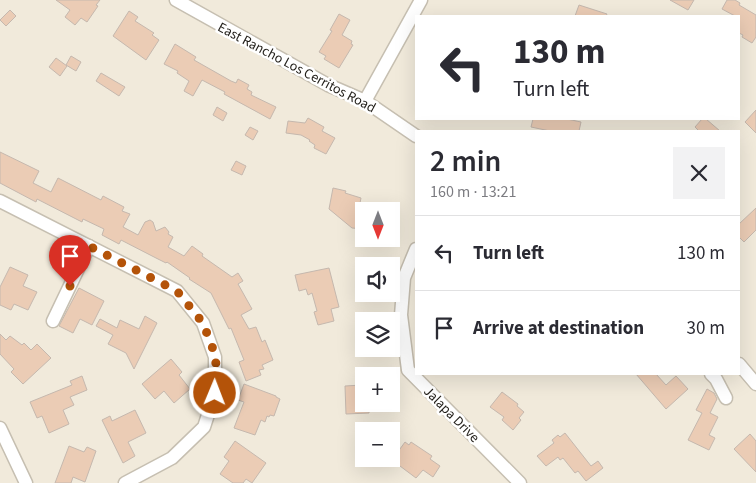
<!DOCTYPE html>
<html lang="en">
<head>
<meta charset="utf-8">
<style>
	body { margin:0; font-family:"Source Sans 3",sans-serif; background:#f2f2f3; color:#2b2b33; height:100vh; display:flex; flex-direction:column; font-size:19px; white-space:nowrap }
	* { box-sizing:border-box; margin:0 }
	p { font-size:16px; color:#7c7c81 }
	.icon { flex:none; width:28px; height:28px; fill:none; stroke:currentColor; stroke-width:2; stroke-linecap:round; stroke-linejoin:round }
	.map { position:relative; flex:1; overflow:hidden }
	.panel { position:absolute; left:415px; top:130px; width:325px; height:245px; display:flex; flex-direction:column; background:#fff; border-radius:0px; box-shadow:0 5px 20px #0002 }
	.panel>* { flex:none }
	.guide { position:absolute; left:415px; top:15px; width:325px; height:105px; border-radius:0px; box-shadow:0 5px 20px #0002; background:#fff; color:#2b2b33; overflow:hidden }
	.needle { width:32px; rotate:180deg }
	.controls { position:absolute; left:355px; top:202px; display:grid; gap:10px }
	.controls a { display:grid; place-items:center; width:45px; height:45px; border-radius:0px; background:#fff; box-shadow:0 5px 20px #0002; font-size:25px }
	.pin { position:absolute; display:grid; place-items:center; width:42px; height:42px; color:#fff; margin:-51px -21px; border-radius:50% 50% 50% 0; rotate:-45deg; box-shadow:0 0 5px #0007 }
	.pin .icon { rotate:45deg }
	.me { position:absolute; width:55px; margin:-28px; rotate:1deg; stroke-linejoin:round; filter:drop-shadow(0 0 4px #0008) }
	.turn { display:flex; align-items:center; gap:18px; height:105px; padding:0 15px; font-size:22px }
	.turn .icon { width:65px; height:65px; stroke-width:2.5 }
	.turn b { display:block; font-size:35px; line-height:42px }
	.round { display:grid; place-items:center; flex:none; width:52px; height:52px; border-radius:0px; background:#f2f2f3 }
	.head { display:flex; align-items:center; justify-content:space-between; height:85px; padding:0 15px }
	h1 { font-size:30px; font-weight:600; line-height:38px }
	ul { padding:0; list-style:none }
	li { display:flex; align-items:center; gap:15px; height:75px; padding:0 15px; border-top:1px solid #e1e1e2 }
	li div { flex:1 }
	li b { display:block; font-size:19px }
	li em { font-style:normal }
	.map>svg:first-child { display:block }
</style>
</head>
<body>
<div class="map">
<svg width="756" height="483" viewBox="0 0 756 483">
	<rect width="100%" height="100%" fill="#f1eadb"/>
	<g fill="#ebccb5" stroke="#c5b8ae">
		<polygon points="56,0 100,0 96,5 98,6 87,22 81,18 75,25 65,17 70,10"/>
		<polygon points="670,0 694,0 688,10"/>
		<polygon points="727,0 735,0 740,3 739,5 756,15 756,37 752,43 742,37 743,35 739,33 739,16 735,16 722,9"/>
		<polygon points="579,5 607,14 606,16 575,16"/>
		<polygon points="10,10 16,16 6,26 0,20"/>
		<polygon points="129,11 138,17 135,21 154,33 152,35 159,40 146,60 113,36"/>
		<polygon points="339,14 350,20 342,35 352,41 351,44 353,45 339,68 324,59 326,56 319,52 332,31 330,30"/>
		<polygon points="175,44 196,57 194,60 231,81 236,83 238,79 249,85 247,89 252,92 251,95 276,107 270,119 224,94 225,92 202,80 193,96 184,91 189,81 177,73 178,71 164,64"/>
		<polygon points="71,56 81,62 76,71 66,65"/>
		<polygon points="56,58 67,66 60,76 49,67"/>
		<polygon points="101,73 125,87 119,96 96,81"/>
		<polygon points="217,107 227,113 223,121 213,115"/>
		<polygon points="756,110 756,133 745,122"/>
		<polygon points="308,118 324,127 322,131 335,138 326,154 314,148 315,145 309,141 310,140 301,135 286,133 288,121 305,123"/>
		<polygon points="533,119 567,119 581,122 579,131 550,131 531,127"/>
		<polygon points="702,119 706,119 720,131 699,131 695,127"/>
		<polygon points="250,127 258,131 253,140 245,135"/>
		<polygon points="0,152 39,171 33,183 51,192 58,178 101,200 103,196 124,207 122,211 130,214 123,227 138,235 145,222 150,220 153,222 156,231 165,227 169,232 168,234 173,237 168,247 184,256 192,246 203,254 202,256 232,277 238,273 243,281 238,284 252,309 241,315 249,329 256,327 262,342 265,340 273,360 262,365 264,369 259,370 261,375 246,381 239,362 244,360 231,328 229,329 211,293 189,279 190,278 167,262 166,263 156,258 121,240 119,244 102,235 104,229 83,219 82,222 37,199 36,202 0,183"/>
		<polygon points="236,161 246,166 242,175 231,170"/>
		<polygon points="333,188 346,191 345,193 361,198 360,203 380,211 364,211 364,229 352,228 329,209"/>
		<polygon points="756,208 756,230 744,242 739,237 739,224"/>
		<polygon points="10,267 28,275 23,286 37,292 28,310 14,304 11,310 0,305 0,287"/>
		<polygon points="329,268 339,307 331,309 334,321 318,325 314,312 317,311 312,293 308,295 306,289 299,291 295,275"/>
		<polygon points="79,288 104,301 92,325 80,319 73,333 59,326"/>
		<polygon points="145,316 157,323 134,369 126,353 108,344 113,335 96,326 100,319 117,328 120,320 139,329"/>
		<polygon points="0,334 6,340 10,336 22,345 24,343 31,350 37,344 51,358 23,384 11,372 14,369 0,354"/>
		<polygon points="171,359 182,372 179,375 190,389 174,403 164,391 155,399 142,384"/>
		<polygon points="636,374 656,374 666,385 676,376 688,389 666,409"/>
		<polygon points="82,376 87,390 70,397 74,405 63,410 69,424 49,433 42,416 37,418 30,402 72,385 70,381"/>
		<polygon points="244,384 276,396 276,397 280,399 274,416 270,415 269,417 267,416 265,422 261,420 255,435 234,428 244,402 238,400"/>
		<polygon points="362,385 364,404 369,404 369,413 346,414 345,386"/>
		<polygon points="707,389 714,393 717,399 710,413 718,417 709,435 715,438 709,450 688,440 702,413 696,410"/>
		<polygon points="502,392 518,404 517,406 524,412 519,418 521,420 513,430 502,420 504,417 490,407"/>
		<polygon points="135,410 146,433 128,442 135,456 123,463 102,420 110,416 112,421"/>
		<polygon points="565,433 591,466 598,461 603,468 586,481 578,471 575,473 563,458 560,460 558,457 546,466 537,456 554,443 552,440 558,435 560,437"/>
		<polygon points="750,434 756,441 756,472 734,449"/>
		<polygon points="235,441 266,463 252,483 246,479 243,483 233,483 220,474 229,461 224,457"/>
		<polygon points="405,442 409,445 411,442 432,456 430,459 440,466 433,477 423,470 416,478 392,460"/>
		<polygon points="69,446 84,452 87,447 96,451 85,482 73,477 71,483 55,483"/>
	</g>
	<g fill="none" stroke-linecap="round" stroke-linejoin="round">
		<defs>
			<g id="minor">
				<polyline points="176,0 328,85 365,101 416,136"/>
				<polyline points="365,101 421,0"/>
				<polyline points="0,201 177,291 203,323 215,357 215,393 204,427 172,458 125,483"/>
				<polyline points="416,249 404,278 401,315 408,370 520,483"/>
				<polyline points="53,321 89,246"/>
				<polyline points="739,364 756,384"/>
				<polyline points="711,374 716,379 726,398"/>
				<polyline points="0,428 26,483"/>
			</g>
		</defs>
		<use href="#minor" stroke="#c6bfb1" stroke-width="15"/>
		<use href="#minor" stroke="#fff" stroke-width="12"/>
	</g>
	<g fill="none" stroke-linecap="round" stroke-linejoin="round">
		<polyline stroke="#b45309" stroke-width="9" stroke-dasharray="0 16.2" points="70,286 89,246 177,291 203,323 216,357 215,393"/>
	</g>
	<g text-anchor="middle" stroke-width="5" stroke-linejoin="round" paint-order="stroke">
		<g font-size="14" fill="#201d18" stroke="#fff">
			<text transform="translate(297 67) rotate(28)" y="5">East Rancho Los Cerritos Road</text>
			<text transform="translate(452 414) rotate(45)" y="5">Jalapa Drive</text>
		</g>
	</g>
</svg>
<div class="controls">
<a><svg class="needle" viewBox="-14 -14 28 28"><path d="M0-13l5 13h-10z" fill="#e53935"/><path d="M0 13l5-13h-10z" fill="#7c7c81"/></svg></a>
<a><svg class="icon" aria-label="sound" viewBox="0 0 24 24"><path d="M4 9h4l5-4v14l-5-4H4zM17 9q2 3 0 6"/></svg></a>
<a><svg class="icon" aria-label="layers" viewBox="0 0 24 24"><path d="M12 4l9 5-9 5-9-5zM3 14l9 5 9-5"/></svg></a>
<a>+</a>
<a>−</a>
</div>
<div class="pin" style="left:70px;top:286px;background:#d93025"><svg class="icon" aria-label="arrive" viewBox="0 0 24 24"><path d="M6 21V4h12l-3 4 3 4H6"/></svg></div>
<svg class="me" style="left:215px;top:393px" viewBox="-20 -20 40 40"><circle r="17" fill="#b45309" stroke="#fff" stroke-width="3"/><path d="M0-11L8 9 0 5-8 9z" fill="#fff"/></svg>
<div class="guide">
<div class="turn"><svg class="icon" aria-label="left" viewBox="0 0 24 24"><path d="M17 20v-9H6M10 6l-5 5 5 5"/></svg><div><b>130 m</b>Turn left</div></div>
</div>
<section class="panel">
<div class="head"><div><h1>2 min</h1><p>160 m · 13:21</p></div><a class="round"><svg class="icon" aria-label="close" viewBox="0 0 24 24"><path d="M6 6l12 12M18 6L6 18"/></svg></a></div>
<ul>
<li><svg class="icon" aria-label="left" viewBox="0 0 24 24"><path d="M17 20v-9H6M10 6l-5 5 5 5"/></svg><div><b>Turn left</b></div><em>130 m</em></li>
<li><svg class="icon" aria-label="arrive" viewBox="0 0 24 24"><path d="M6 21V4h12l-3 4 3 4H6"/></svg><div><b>Arrive at destination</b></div><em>30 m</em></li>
</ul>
</section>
</div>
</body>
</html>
